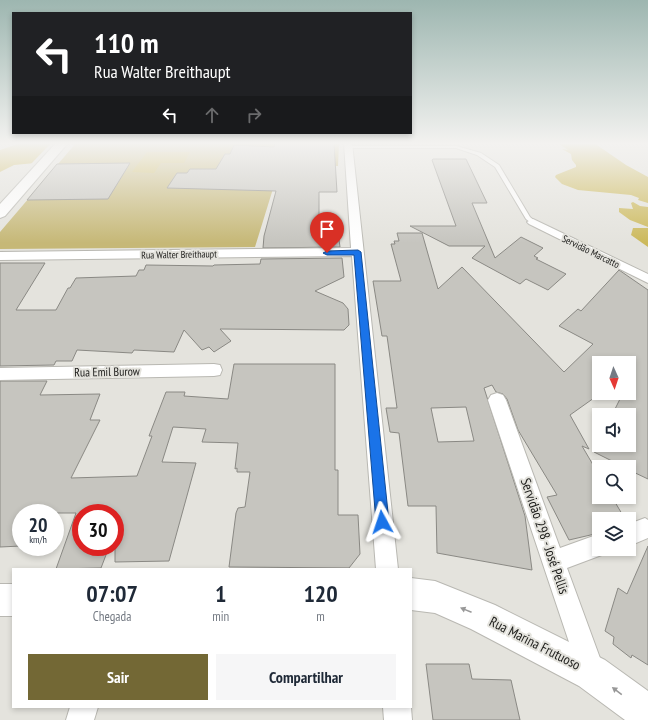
<!DOCTYPE html>
<html lang="pt">
<head>
<meta charset="utf-8">
<style>
	body { margin:0; font-family:"PT Sans Narrow",sans-serif; background:#f6f6f7; color:#1f2937; height:100vh; display:flex; flex-direction:column; font-size:15px; white-space:nowrap }
	* { box-sizing:border-box; margin:0 }
	p { font-size:13px; color:#747a83 }
	.icon { flex:none; width:22px; height:22px; fill:none; stroke:currentColor; stroke-width:2; stroke-linecap:round; stroke-linejoin:round }
	.map { position:relative; flex:1; overflow:hidden }
	.details { position:absolute; left:12px; top:568px; width:400px; height:140px; display:flex; flex-direction:column; background:#fff; border-radius:0px; box-shadow:0 2px 6px #0003 }
	.details>* { flex:none }
	.guide { position:absolute; left:12px; top:12px; width:400px; height:122px; border-radius:0px; box-shadow:0 2px 6px #0003; background:#202124; color:#fff; overflow:hidden }
	.needle { width:26px; rotate:177deg }
	.buttons { position:absolute; left:592px; top:356px; display:grid; gap:8px }
	.buttons a { display:grid; place-items:center; width:44px; height:44px; border-radius:0px; background:#fff; box-shadow:0 2px 6px #0003; font-size:20px }
	.speed { position:absolute; left:12px; top:504px; display:flex; gap:8px; font-size:20px; font-weight:700; text-align:center }
	.speed>* { display:grid; place-content:center; width:52px; height:52px; border-radius:50%; background:#fff; box-shadow:0 2px 6px #0003; line-height:1 }
	.speed small { font-size:10px; font-weight:400 }
	.speed .limit { border:6px solid #d22; background:#fff; color:#111 }
	.pin { position:absolute; display:grid; place-items:center; width:34px; height:34px; color:#fff; margin:-41px -17px; border-radius:50% 50% 50% 0; rotate:-45deg; box-shadow:0 0 4px #0007 }
	.pin .icon { rotate:45deg }
	.me { position:absolute; width:44px; margin:-22px; rotate:355deg; stroke-linejoin:round; filter:drop-shadow(0 0 3px #0008) }
	.turn { display:flex; align-items:center; gap:14px; height:84px; padding:0 16px; font-size:18px }
	.turn .icon { width:52px; height:52px; stroke-width:2.5 }
	.turn b { display:block; font-size:28px; line-height:34px }
	.lanes { display:flex; align-items:center; height:38px; padding:0 16px; background:#0003; justify-content:center; gap:20px; direction:ltr }
	.lanes .off { opacity:.35 }
	.eta { display:flex; justify-content:space-evenly; align-items:center; height:68px; text-align:center }
	.eta b { font-size:24px; font-weight:700; line-height:28px }
	.cta { display:flex; gap:8px; margin-top:auto; padding:8px 16px }
	.cta a { flex:1; height:46px; border-radius:0px; background:#736835; color:#fff; font-size:16px; font-weight:700; line-height:46px; text-align:center }
	.cta a+a { background:#f6f6f7; color:#1f2937 }
	.map>svg:first-child { display:block }
</style>
</head>
<body>
<div class="map">
<svg width="648" height="720" viewBox="0 0 648 720">
	<rect width="100%" height="100%" fill="#e4e3dd"/>
	<polygon fill="#c6b877" points="76,143 339,143 338,166 280,166 255,247 0,249 0,232"/>
	<g fill="#ccb95b">
		<polygon points="21,143 73,143 35,163 14,165 0,172 0,150"/>
		<polygon points="558,143 594,143 626,165 648,177 648,203 638,200 639,198 631,195 578,190 562,184 555,177 556,175 576,167 576,165 572,160 571,154 562,149 568,150"/>
		<polygon points="147,152 190,152 184,163 161,163 154,173 132,172"/>
		<polygon points="633,202 640,206 648,207 648,227 630,220 619,212 619,208 633,209 631,203"/>
		<polygon points="633,228 648,228 648,247 631,235"/>
	</g>
	<polygon fill="#e4e3dd" points="51,143 74,143 68,149 48,161 30,165"/>
	<g fill="#c6c5bf" stroke="#8a8984" fill-rule="evenodd">
		<polygon points="275,143 334,143 337,192 319,192 319,225 337,225 340,247 263,248 264,236 276,191 167,188 177,173 187,173 190,169 216,169 225,154 230,154 234,145 274,147"/>
		<polygon points="433,159 466,159 487,203 472,203 495,258 521,237 543,248 534,256 538,258 536,259 566,274 548,290 526,279 520,284 472,258 485,246 449,246 410,226 456,226 432,160"/>
		<polygon points="130,163 108,199 27,200 57,164"/>
		<path d="M397,233h25l16,56 24,-22 102,105 29,-28 -34,-18 19,-17 3,2 38,-41 29,20v189l-19,-9v-3h-5l-30,-15 5,-10v3h30v-30h-17l11,-22h6v-13l6,-13 -6,5v-9h-30v30h2l-31,22 19,34 -7,-3 17,29v22h13l13,22h-26v14l-30,7 -22,-43 10,-2 -39,-65 -11,-31 -4,-5 -7,-2 -4,-7 -8,3 41,128 7,54 -95,-17 -1,-47h-28l-9,-73 -9,-1 -4,-24h11l-10,-72h-5l-9,-55h28l-10,-37h4l-1,-3h5zM466,407l8,34 -36,1 -7,-34z"/>
		<polygon points="342,258 344,277 315,291 343,303 348,309 349,325 344,330 220,329 231,341 214,352 209,347 202,350 184,330 174,352 134,350 132,353 77,350 72,361 56,361 54,365 0,366 0,263 45,263 16,310 56,310 68,288 70,288 76,278 136,276 139,270 144,270 146,265 213,266 214,265 260,264 261,259"/>
		<polygon points="234,364 335,364 335,470 338,470 338,515 358,515 360,554 349,568 229,567 236,513 238,508 245,507 250,472 237,472 237,468 235,469 238,443 202,442 206,429 173,427 162,462 196,463 169,561 115,562 115,513 81,513 81,547 109,547 101,568 56,569 76,513 21,513 21,546 0,547 0,381 47,381 40,395 100,394 90,420 100,420 71,478 137,476 152,436 149,436 166,392 185,392 184,396 228,399"/>
		<polygon points="648,546 648,665 632,655 631,658 613,644 614,637 605,631 618,588 627,594"/>
		<polygon points="426,664 469,664 472,679 511,680 520,720 433,720"/>
	</g>
	<g fill="none" stroke-linecap="round" stroke-linejoin="round">
		<defs>
			<polygon id="lane" points="348,146 456,146 481,153 499,165 530,217 536,222 531,223 526,219 495,167 477,155 456,148 346,148 346,147"/>
			<g id="street">
				<polygon points="344,143 352,143 398,569 376,569 352,256 0,260 0,252 351,248"/>
				<polygon points="533,219 648,274 648,283 529,224 527,222"/>
				<polygon points="214,364 220,365 222,370 220,375 214,376 0,380 0,368"/>
				<polygon points="497,393 503,395 506,400 560,548 599,534 599,549 608,549 607,553 567,568 604,669 600,678 591,682 582,678 578,669 488,400 491,395"/>
				<polygon points="645,518 648,520 648,538 629,546 629,524"/>
				<polygon points="70,707 98,707 94,720 66,720"/>
				<polygon points="383,707 411,707 412,720 384,720"/>
			</g>
			<g id="secondary">
				<polygon points="411,578 435,581 495,605 605,660 648,691 648,720 625,720 579,686 471,629 435,613 411,610"/>
				<rect x="0" y="584" width="13" height="32"/>
			</g>
			<polygon id="primary" points="56,143 68,143 5,216 0,218 0,204"/>
		</defs>
		<use href="#lane" stroke="#b9b8b2" stroke-width="2"/>
		<use href="#street" stroke="#b9b8b2" stroke-width="2"/>
		<use href="#secondary" stroke="#b9b8b2" stroke-width="2"/>
		<use href="#primary" stroke="#b9b8b2" stroke-width="2"/>
		<use href="#lane" fill="#fff" fill-rule="evenodd"/>
		<use href="#street" fill="#fff" fill-rule="evenodd"/>
		<use href="#secondary" fill="#fff" fill-rule="evenodd"/>
		<use href="#primary" fill="#fff" fill-rule="evenodd"/>
	</g>
	<defs><path id="oneway-solid" d="M-6-.8H1V-3.2L6.5 0L1 3.2V.8H-6Z"/></defs>
	<g fill="#989898">
		<use href="#oneway-solid" transform="translate(466 610) rotate(-158)"/>
		<use href="#oneway-solid" transform="translate(617 691) rotate(-143)"/>
	</g>
	<linearGradient id="sky" x2="0" y2="1"><stop stop-color="#9db6b0"/><stop offset="0.59" stop-color="#f3f2f0"/><stop offset="1" stop-color="#f3f2f0" stop-opacity="0"/></linearGradient>
	<rect width="648" height="243" fill="url(#sky)"/>
	<polygon fill="#1a73e8" stroke="#114b97" points="358,250 361,252 389,522 387,526 382,528 378,526 376,522 354,255 327,255 323,253 327,251"/>
	<g text-anchor="middle" stroke-width="4" stroke-linejoin="round" paint-order="stroke">
		<g font-size="10" fill="#1b1b19" stroke="#e4e3dd">
			<text transform="translate(591 251) rotate(26)" y="4">Servidão Marcatto</text>
			<text transform="translate(179 254) rotate(-1)" y="4">Rua Walter Breithaupt</text>
		</g>
		<g font-size="12" fill="#1b1b19" stroke="#e4e3dd">
			<text transform="translate(107 372) rotate(-1)" y="4">Rua Emil Burow</text>
		</g>
		<g font-size="14" fill="#1b1b19" stroke="#e4e3dd">
			<text transform="translate(545 536) rotate(71)" y="5">Servidão 298 - José Pellis</text>
			<text transform="translate(535 643) rotate(27)" y="5">Rua Marina Frutuoso</text>
		</g>
	</g>
</svg>
<div class="buttons">
<a><svg class="needle" viewBox="-14 -14 28 28"><path d="M0-13l5 13h-10z" fill="#e53935"/><path d="M0 13l5-13h-10z" fill="#747a83"/></svg></a>
<a><svg class="icon" aria-label="sound" viewBox="0 0 24 24"><path d="M4 9h4l5-4v14l-5-4H4zM17 9q2 3 0 6"/></svg></a>
<a><svg class="icon" aria-label="search" viewBox="0 0 24 24"><circle cx="10" cy="10" r="6"/><path d="M15 15l6 6"/></svg></a>
<a><svg class="icon" aria-label="layers" viewBox="0 0 24 24"><path d="M12 4l9 5-9 5-9-5zM3 14l9 5 9-5"/></svg></a>
</div>
<div class="speed"><div>20<small>km/h</small></div><div class="limit">30</div></div>
<div class="pin" style="left:327px;top:253px;background:#d93025"><svg class="icon" aria-label="arrive" viewBox="0 0 24 24"><path d="M6 21V4h12l-3 4 3 4H6"/></svg></div>
<svg class="me" style="left:382px;top:522px" viewBox="-20 -20 40 40"><path d="M0-17L14 15 0 8-14 15z" fill="#1a73e8" stroke="#fff" stroke-width="4"/></svg>
<div class="guide">
<div class="turn"><svg class="icon" aria-label="left" viewBox="0 0 24 24"><path d="M17 20v-9H6M10 6l-5 5 5 5"/></svg><div><b>110 m</b>Rua Walter Breithaupt</div></div>
<div class="lanes"><svg class="icon" aria-label="left" viewBox="0 0 24 24"><path d="M17 20v-9H6M10 6l-5 5 5 5"/></svg><svg class="icon off" aria-label="ahead" viewBox="0 0 24 24"><path d="M12 20V5M6 11l6-6 6 6"/></svg><svg class="icon off" aria-label="right" viewBox="0 0 24 24"><path d="M7 20v-9h11M14 6l5 5-5 5"/></svg></div>
</div>
<section class="details">
<div class="eta">
<div><b>07:07</b><p>Chegada</p></div>
<div><b>1</b><p>min</p></div>
<div><b>120</b><p>m</p></div>
</div>
<div class="cta"><a>Sair</a><a>Compartilhar</a></div>
</section>
</div>
</body>
</html>
